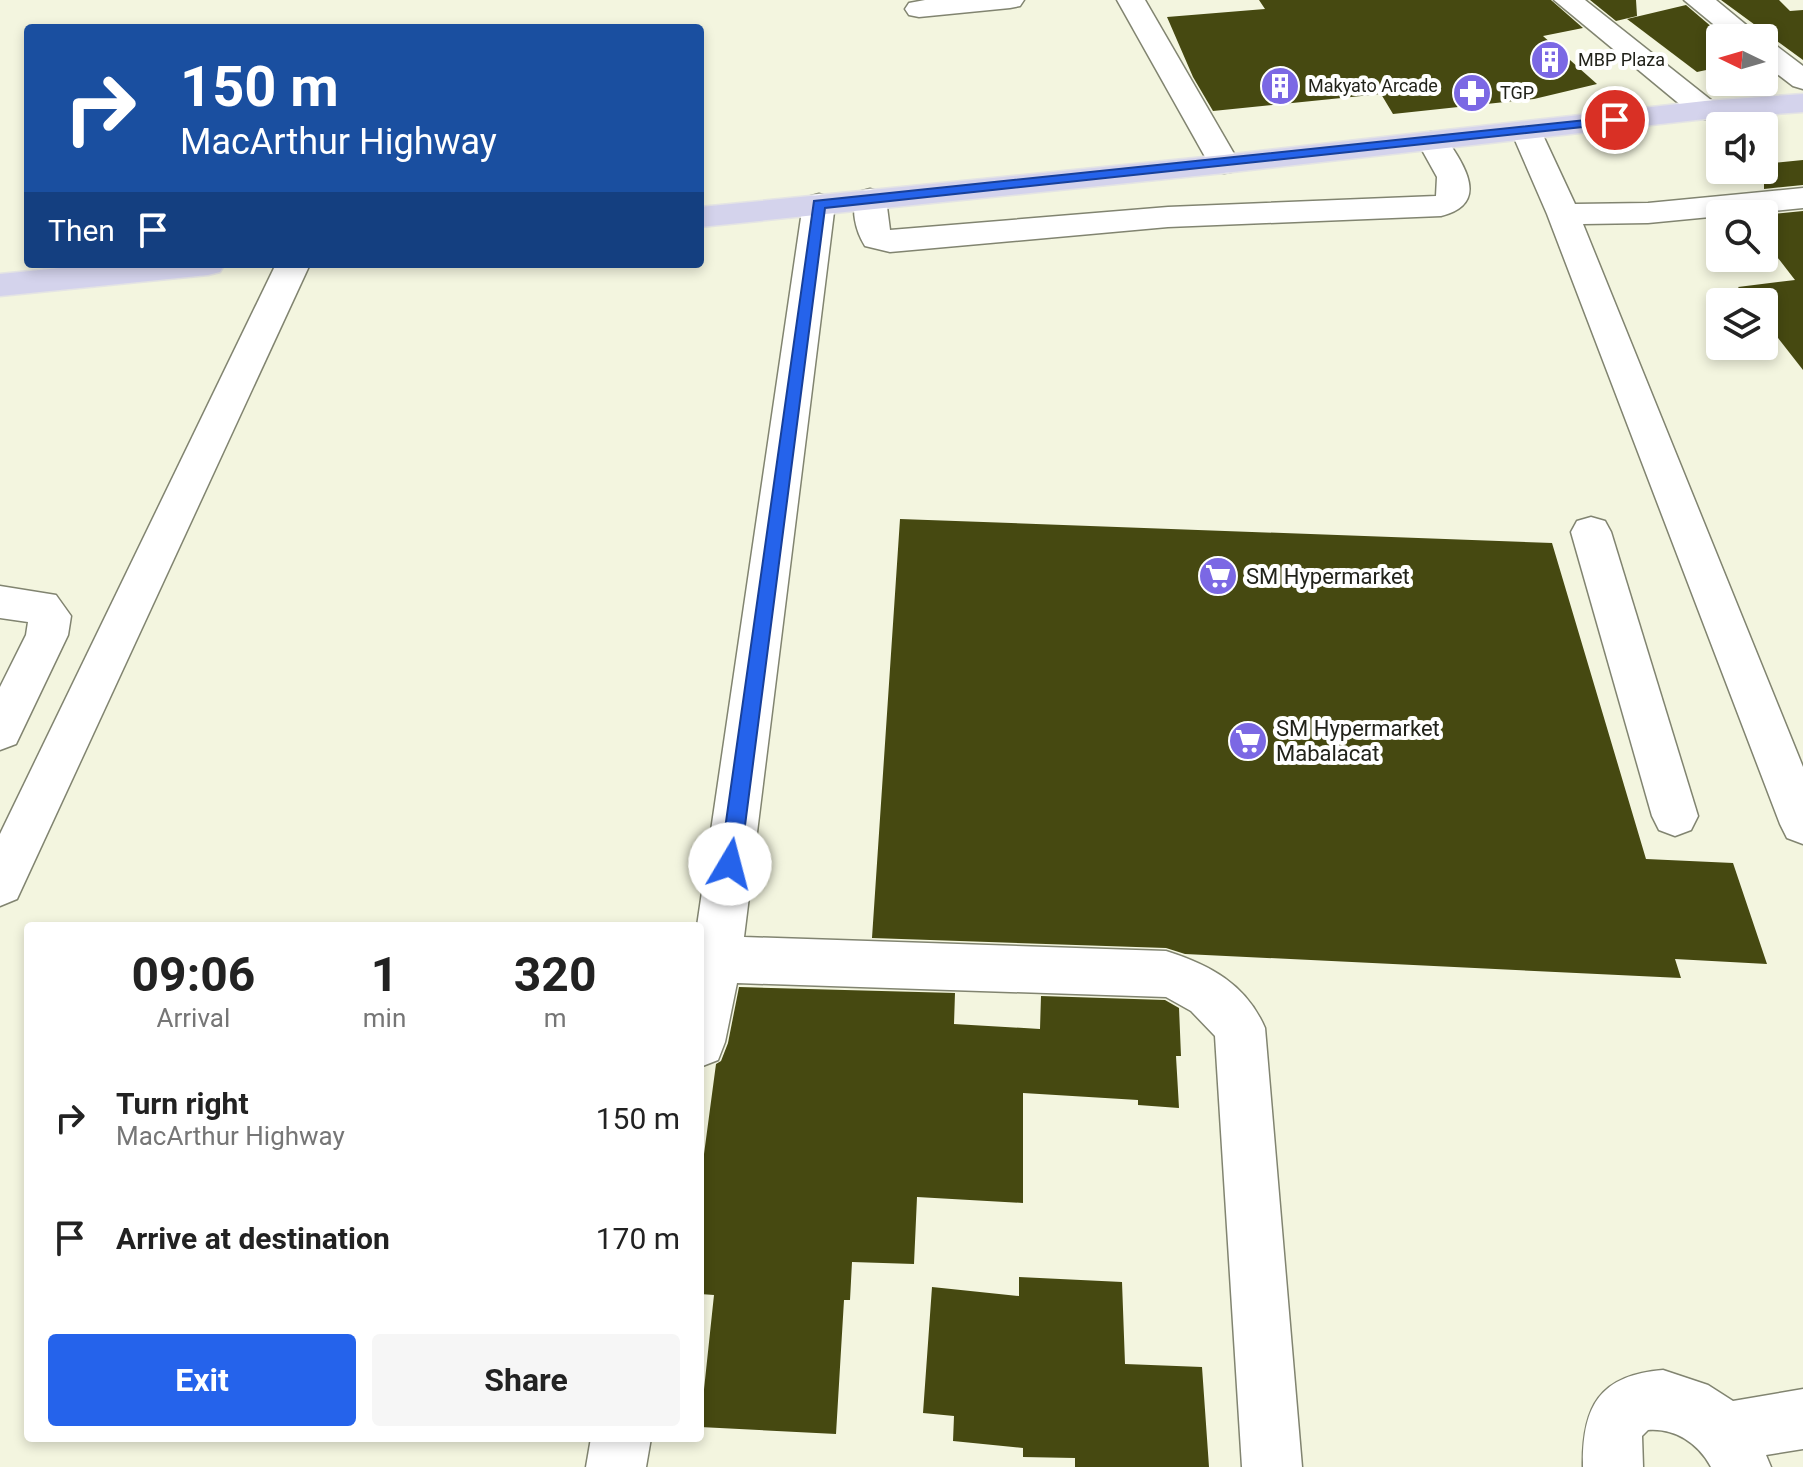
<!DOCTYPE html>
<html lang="en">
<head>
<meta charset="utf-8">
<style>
	body { margin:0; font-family:Roboto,sans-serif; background:#f6f6f6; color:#222; height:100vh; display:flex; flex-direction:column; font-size:30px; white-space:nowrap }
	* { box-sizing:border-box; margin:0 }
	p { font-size:26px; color:#767676 }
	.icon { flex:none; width:44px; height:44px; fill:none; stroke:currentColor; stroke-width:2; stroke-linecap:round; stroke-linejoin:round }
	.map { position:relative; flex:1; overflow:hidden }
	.panel { position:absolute; left:24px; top:922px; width:680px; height:520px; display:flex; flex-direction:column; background:#fff; border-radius:8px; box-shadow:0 4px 12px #0003 }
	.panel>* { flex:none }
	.banner { position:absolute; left:24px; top:24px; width:680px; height:244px; border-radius:8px; box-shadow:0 4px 12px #0003; background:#1a4fa0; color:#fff; overflow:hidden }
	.needle { width:52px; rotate:275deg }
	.fabs { position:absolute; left:1706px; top:24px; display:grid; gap:16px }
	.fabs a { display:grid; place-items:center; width:72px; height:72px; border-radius:8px; background:#fff; box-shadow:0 4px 12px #0003; font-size:40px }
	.pin { position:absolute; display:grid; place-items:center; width:68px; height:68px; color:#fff; margin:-34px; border:4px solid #fff; border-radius:50%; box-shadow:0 2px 8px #0007 }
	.me { position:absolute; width:88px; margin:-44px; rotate:8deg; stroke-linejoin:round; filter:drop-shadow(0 0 6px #0008) }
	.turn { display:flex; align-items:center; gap:28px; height:168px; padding:0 24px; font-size:36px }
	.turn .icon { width:104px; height:104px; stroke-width:2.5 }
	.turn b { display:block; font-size:56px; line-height:68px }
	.then { display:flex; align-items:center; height:76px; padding:0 24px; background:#0003; gap:16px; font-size:30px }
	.eta { display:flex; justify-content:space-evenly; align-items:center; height:136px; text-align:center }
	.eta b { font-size:48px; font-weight:700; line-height:56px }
	.action { display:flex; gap:16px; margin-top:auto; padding:16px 24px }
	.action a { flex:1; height:92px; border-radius:8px; background:#2563eb; color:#fff; font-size:32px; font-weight:700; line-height:92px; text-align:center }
	.action a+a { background:#f6f6f6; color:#222 }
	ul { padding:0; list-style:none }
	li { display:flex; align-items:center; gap:24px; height:120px; padding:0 24px }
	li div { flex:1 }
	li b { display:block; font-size:30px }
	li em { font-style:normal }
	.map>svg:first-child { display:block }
</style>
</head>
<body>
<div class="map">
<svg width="1803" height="1467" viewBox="0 0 1803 1467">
	<rect width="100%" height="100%" fill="#f3f5df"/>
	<g fill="#464911">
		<polygon points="1259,0 1551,0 1583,28 1543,36 1597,84 1534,99 1393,114 1381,94 1213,111 1193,77 1167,17 1265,9"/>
		<polygon points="1590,0 1636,0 1637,16 1616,21"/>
		<polygon points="1721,0 1779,0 1790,11 1803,10 1803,60"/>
		<polygon points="1686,5 1720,34 1720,67 1697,72 1627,19"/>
		<polygon points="1803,160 1803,185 1764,189 1764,164"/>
		<polygon points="1803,211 1803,370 1764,320 1764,302 1750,302 1738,287 1795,280 1764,240 1764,215"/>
		<polygon points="900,519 1552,543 1646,859 1733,863 1767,964 1675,959 1681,978 1185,954 1166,948 872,938"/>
		<polygon points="739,987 955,993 954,1024 1040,1029 1041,996 1165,1000 1179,1008 1181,1056 1176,1056 1179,1108 1138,1105 1138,1100 1023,1093 1023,1203 917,1197 914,1264 852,1262 850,1300 844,1300 836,1434 700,1427 714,1295 700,1294 700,1184 716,1064 721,1061 728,1043"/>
		<polygon points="1019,1277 1122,1282 1125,1364 1202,1367 1209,1467 1075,1467 1075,1458 1023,1457 1023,1448 953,1441 954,1416 923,1413 932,1287 1019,1296"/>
	</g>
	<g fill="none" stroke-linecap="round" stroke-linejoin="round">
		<defs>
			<g id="minor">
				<polygon points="925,0 1024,0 1020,6 1010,8 919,17 909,15 905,9 909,3"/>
				<polygon points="1117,0 1145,0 1240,164 1235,171 1224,173 1213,171"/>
				<polygon points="1554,0 1585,0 1716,104 1720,110 1716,116 1705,119 1694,116"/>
				<polygon points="1684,0 1716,0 1762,38 1730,38"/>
				<polygon points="1764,41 1774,44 1803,66 1803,89 1793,86 1764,64"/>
				<polygon points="1526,122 1537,125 1541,131 1575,204 1648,203 1803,188 1803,208 1648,223 1583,224 1803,767 1803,844 1787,838 1780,824 1547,214 1511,131 1515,125"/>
				<path d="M1432,132l11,2c20,29 49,69 -2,82l-273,11 -278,25 -25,-6c-9,-14 -16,-39 -6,-54l11,-3 11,3 5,7 4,31 278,-23 268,-11 1,-19 -20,-36 4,-7z"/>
				<path d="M819,194l11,3 5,7 -91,733 422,14c44,14 80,33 99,77l37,439h-60l-27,-431 -24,-25 -25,-14 -429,-14 -12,59 -7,18 -18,7v-141h-3l106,-722 5,-7z"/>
				<polygon points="276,264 310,264 17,899 0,906 0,834"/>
				<polygon points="1591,517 1605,521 1611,532 1698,816 1691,830 1675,836 1659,830 1652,816 1571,532 1577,521"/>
				<polygon points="0,586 56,595 71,616 68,635 16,744 0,750 0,687 26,635 28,622 0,618"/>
				<path d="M1663,1370l45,15 25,16 70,-12v60l-37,6 5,12h-60c-13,-24 -36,-39 -63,-37l-6,6 1,31h-60c-1,-60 16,-92 80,-97z"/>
				<polygon points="591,1438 651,1438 646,1467 586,1467"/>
			</g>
			<g id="highway">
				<polygon points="1803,94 1803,112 1705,119 1224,173 700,227 700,207 1224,155 1705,101"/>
				<polygon points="99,264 225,264 220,272 208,275 0,296 0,274"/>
			</g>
		</defs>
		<use href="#minor" stroke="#818470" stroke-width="3"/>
		<use href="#highway" stroke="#e4e4e4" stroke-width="3"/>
		<use href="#minor" fill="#fff" fill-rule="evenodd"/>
		<use href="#highway" fill="#d4d3ec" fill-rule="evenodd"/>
	</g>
	<polygon fill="#2563eb" stroke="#184099" stroke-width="2" points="1615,117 1620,118 1620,123 825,208 740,864 737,871 730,873 723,871 720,864 814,201"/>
	<defs>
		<symbol id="building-disc" viewBox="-11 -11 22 22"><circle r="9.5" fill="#7b68e4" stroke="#fff"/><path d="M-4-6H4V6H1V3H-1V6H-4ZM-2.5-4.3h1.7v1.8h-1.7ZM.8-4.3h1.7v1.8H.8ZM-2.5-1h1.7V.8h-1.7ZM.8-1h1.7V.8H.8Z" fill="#fff"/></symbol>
		<symbol id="pharmacy-disc" viewBox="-11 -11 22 22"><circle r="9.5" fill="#7b68e4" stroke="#fff"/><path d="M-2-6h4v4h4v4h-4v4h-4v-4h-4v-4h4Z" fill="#fff"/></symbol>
		<symbol id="supermarket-disc" viewBox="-11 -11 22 22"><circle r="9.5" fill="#7b68e4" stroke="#fff"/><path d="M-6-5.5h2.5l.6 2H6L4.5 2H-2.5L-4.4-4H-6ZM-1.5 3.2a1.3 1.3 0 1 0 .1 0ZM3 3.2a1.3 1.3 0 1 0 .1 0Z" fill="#fff"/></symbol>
	</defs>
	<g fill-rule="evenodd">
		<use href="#building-disc" x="1528" y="38" width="44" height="44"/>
		<use href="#building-disc" x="1258" y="64" width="44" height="44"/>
		<use href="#pharmacy-disc" x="1450" y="71" width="44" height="44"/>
		<use href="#supermarket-disc" x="1196" y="554" width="44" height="44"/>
		<use href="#supermarket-disc" x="1226" y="719" width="44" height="44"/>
	</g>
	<g text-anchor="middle" stroke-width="8" stroke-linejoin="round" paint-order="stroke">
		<g font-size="18" fill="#21221a" stroke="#fff" text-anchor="start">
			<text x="1578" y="66">MBP Plaza</text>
			<text x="1308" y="92">Makyato Arcade</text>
			<text x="1500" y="99">TGP</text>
		</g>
		<g font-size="22" fill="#21221a" stroke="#fff" text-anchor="start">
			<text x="1246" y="584">SM Hypermarket</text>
			<text x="1276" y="736">SM Hypermarket<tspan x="1276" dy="25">Mabalacat</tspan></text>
		</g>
	</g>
</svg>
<div class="fabs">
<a><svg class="needle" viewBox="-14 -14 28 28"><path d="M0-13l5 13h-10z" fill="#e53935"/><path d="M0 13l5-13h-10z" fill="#767676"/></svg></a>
<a><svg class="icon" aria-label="sound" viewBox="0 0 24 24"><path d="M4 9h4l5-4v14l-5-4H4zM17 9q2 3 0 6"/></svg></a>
<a><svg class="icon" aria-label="search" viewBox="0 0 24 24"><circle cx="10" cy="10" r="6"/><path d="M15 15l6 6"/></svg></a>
<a><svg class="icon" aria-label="layers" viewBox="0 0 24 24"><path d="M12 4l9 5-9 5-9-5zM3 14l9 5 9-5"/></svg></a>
</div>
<div class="pin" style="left:1615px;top:120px;background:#d93025"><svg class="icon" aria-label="arrive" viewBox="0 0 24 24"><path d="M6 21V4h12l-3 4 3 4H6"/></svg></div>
<svg class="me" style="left:730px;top:864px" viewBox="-20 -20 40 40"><circle r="19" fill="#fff"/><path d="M0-13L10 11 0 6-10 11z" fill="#2563eb"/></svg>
<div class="banner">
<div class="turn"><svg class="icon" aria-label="right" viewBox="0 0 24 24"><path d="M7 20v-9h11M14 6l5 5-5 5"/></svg><div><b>150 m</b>MacArthur Highway</div></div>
<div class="then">Then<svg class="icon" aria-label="arrive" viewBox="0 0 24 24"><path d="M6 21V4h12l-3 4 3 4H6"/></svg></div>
</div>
<section class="panel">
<div class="eta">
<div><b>09:06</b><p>Arrival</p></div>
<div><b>1</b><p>min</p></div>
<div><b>320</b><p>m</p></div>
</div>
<ul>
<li><svg class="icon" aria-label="right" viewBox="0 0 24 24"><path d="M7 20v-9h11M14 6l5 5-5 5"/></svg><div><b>Turn right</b><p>MacArthur Highway</p></div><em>150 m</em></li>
<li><svg class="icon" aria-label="arrive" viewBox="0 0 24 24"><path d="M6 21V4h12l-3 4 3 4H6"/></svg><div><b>Arrive at destination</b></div><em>170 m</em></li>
</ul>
<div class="action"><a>Exit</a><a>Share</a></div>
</section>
</div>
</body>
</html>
